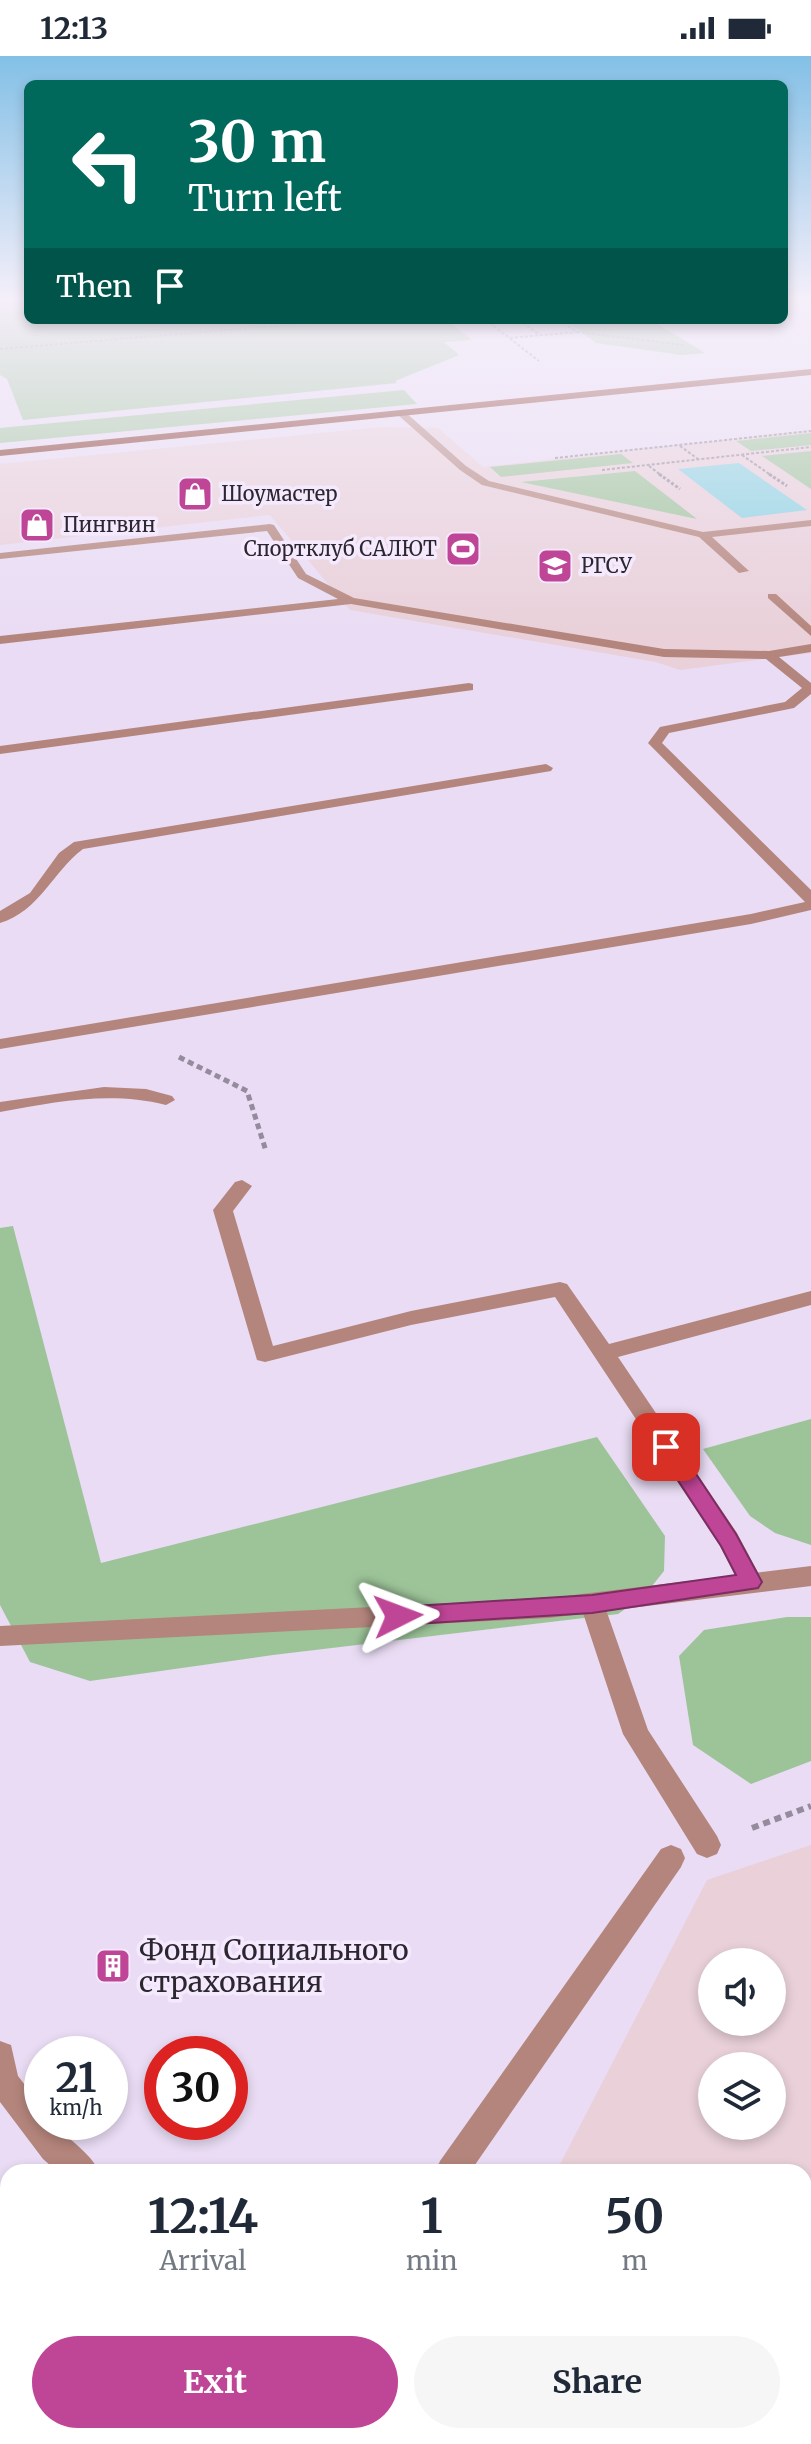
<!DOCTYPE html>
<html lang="en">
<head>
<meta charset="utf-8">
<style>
	body { margin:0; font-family:Merriweather,serif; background:#f6f6f7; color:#1f2937; height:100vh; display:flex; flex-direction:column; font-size:30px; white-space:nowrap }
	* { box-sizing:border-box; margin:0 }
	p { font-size:26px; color:#747a83 }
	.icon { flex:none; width:44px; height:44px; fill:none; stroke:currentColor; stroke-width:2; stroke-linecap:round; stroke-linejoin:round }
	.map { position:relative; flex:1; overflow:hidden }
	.details { position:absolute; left:0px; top:2108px; width:812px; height:280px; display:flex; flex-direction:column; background:#fff; border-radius:24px 24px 0 0; box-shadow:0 4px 12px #0003 }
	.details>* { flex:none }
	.guide { position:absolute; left:24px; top:24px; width:764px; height:244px; border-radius:12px; box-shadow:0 4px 12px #0003; background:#00695c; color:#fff; overflow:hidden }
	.tools { position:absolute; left:698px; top:1892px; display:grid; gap:16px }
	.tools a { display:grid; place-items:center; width:88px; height:88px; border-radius:50%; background:#fff; box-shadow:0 4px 12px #0003; font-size:40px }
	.speed { position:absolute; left:24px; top:1980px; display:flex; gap:16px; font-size:40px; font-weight:700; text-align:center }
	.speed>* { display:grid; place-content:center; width:104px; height:104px; border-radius:50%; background:#fff; box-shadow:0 4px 12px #0003; line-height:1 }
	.speed small { font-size:20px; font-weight:400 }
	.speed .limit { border:12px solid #d22; background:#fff; color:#111 }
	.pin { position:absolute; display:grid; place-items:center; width:68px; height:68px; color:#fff; margin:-34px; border-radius:16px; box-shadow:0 4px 12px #0006 }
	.me { position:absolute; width:88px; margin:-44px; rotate:87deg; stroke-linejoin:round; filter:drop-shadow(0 0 6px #0008) }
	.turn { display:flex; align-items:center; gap:28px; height:168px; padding:0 32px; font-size:36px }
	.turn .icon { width:104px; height:104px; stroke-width:2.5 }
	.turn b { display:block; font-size:56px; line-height:68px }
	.then { display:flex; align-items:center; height:76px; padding:0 32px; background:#0003; gap:16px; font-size:30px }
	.eta { display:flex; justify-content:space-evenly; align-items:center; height:136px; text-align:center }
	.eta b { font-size:48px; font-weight:700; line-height:56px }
	.action { display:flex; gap:16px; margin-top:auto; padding:16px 32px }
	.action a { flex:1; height:92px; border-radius:48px; background:#bf4597; color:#fff; font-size:32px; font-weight:700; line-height:92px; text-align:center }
	.action a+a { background:#f6f6f7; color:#1f2937 }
	.status { display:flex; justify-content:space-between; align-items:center; height:56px; padding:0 40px; background:#fff; direction:ltr }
	.status svg { height:22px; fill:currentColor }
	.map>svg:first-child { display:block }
</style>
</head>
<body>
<div class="status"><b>12:13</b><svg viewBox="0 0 49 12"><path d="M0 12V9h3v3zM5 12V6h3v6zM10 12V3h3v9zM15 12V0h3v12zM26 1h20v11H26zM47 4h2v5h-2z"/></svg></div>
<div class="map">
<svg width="811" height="2388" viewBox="0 0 811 2388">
	<rect width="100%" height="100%" fill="#e9dcf4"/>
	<g fill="#e9d0d9" fill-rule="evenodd">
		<polygon points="382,371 438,372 483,411 811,374 811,597 680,614 656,606 350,554 270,459 0,489 0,408"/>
		<path d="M811,1789v599h-395l4,-8h384v-264h-248l151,-292zM712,1906h60v60h-60zM712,2010h60v60h-60z"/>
	</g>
	<g fill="#9dc499">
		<polygon points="0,246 28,246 28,264 447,264 472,284 444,286 459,299 395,325 397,327 23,364 7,323 0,319"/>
		<polygon points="565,264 651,264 705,297 682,299 596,287"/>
		<polygon points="404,334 417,348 0,387 0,372"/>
		<polygon points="811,377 811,389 751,395 736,385"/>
		<polygon points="811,395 811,433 762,400"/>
		<polygon points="621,398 633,407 501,421 490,411"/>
		<polygon points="635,415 697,463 521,426"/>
		<polygon points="13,1170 101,1507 597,1381 665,1480 664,1515 644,1540 618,1558 273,1599 90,1625 30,1606 0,1549 0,1172"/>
		<polygon points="811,1363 811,1489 775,1477 750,1460 703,1393"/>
		<polygon points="787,1561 811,1561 811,1705 751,1728 693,1689 679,1600 704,1574"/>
	</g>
	<polygon fill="#8bd3e2" points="739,407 807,454 742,462 678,413"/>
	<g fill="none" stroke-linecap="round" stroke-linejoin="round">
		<g stroke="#948b9c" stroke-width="2" stroke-dasharray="3 2" stroke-linecap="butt">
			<polyline points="486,264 539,305"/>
			<polyline points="519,264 540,279"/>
			<polyline points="577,276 683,289"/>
			<polyline points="510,282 577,276 560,264"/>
			<polyline points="0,293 348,264"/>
			<polyline points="680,390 698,403"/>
			<polyline points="742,399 772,420"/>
			<polyline points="555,402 811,375"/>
			<polyline points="649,410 662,420"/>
			<polyline points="602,414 811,391"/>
		</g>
		<g stroke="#948b9c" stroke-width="3" stroke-dasharray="3 2" stroke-linecap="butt">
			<polyline points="659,418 680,433"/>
			<polyline points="769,418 787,430"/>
		</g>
		<polyline stroke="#948b9c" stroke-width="5" stroke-dasharray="6 4" stroke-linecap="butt" points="179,1001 247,1035 266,1095"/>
		<polyline stroke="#948b9c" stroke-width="6" stroke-dasharray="7 5" stroke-linecap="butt" points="752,1772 811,1750"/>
		<g fill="#b4857c" fill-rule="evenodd">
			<polygon points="398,355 404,355 466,410 489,425 703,476 811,464 811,470 712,481 749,515 739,517 699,481 482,429 460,414 398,359"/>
			<polygon points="270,468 274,469 306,518 354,542 664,593 769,595 811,588 811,596 779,601 811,627 811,638 794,652 669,677 662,687 811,834 811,854 751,868 0,993 0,983 751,858 805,846 648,687 660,671 785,646 802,632 766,603 664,601 351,548 0,588 0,580 338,543 298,522 267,475 0,503 0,497"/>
			<polygon points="768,538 776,538 811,570 811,580 768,542"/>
			<polygon points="469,627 473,628 473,634 0,698 0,690"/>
			<path d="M546,708l7,4 -2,3 -468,78c-30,22 -43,62 -83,74v-12l30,-18 29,-40 15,-11z"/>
			<path d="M104,1031l42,2 26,7 3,4 -9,5c-57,-14 -110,-3 -166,7v-10z"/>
			<polygon points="242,1124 252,1130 233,1155 273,1290 411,1255 560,1226 567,1228 609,1288 811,1235 811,1249 618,1301 737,1477 763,1526 760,1533 751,1536 742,1533 720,1490 555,1241 411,1269 265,1306 257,1304 213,1154 235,1126"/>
			<polygon points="592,1538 601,1541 604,1548 648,1674 717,1780 721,1789 717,1798 707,1802 697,1798 623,1678 580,1548 583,1541"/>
			<polygon points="671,1789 681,1793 685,1802 681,1811 470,2116 435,2116 440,2105 661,1793"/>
		</g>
		<g fill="#b4857c" fill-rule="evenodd">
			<polygon points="811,1510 811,1530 549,1562 0,1590 0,1570 549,1542"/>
			<path d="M0,1985l11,4 7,31 24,31v15h12c13,18 37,30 45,50h-41l-15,-13 -43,-57z"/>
			<polygon points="369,2380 410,2380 414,2388 373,2388"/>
		</g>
		<polygon fill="#853428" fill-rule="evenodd" points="811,313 811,319 0,400 0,394"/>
	</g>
	<linearGradient id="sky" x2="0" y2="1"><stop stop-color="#83c0e6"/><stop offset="0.42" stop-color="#f5effa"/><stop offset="1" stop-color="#f5effa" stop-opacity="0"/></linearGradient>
	<rect width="811" height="580" fill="url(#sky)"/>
	<polygon fill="#bf4597" stroke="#7c2d62" stroke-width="2" points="666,1383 674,1385 736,1478 762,1526 758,1532 592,1557 398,1569 390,1566 387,1560 390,1554 398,1551 592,1539 736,1519 721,1490 656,1391 659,1385"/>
	<defs>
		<symbol id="shop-square" viewBox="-11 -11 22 22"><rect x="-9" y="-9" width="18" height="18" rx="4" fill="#bf4597" stroke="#f5eafd"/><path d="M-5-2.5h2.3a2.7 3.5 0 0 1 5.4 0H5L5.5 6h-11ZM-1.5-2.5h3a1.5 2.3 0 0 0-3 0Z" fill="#fff"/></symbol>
		<symbol id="stadium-square" viewBox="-11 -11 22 22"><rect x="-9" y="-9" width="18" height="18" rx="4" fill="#bf4597" stroke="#f5eafd"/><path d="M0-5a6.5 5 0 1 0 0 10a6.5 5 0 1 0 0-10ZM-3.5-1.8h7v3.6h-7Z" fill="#fff"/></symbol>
		<symbol id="university-square" viewBox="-11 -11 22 22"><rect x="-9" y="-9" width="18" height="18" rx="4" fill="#bf4597" stroke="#f5eafd"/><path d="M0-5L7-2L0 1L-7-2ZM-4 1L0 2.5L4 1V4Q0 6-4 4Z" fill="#fff"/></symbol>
		<symbol id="building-square" viewBox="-11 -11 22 22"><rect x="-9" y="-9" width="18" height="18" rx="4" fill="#bf4597" stroke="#f5eafd"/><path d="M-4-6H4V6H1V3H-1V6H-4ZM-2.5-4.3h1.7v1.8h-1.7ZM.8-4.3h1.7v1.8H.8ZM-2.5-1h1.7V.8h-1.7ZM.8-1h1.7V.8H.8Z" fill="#fff"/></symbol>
	</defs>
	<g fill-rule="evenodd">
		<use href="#shop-square" x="175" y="418" width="40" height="40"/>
		<use href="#shop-square" x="17" y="449" width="40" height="40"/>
		<use href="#stadium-square" x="443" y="473" width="40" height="40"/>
		<use href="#university-square" x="535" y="490" width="40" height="40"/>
		<use href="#building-square" x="93" y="1890" width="40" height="40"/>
	</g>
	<g text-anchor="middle" stroke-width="7" stroke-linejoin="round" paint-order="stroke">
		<g font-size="20" fill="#2b262f" stroke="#f5eafd" text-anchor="start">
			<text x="221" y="445">Шоумастер</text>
			<text x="63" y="476">Пингвин</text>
			<text x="437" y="500" text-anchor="end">Спортклуб САЛЮТ</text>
			<text x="581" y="517">РГСУ</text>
		</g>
		<g font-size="28" fill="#2b262f" stroke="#f5eafd" text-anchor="start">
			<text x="139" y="1904">Фонд Социального<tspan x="139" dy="32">страхования</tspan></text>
		</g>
	</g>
</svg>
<div class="tools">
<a><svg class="icon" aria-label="sound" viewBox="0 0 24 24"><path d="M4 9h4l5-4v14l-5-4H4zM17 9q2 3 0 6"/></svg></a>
<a><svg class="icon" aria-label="layers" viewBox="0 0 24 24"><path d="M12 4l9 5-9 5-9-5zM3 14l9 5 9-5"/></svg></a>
</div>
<div class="speed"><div>21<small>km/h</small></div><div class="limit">30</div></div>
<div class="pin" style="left:666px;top:1391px;background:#d93025"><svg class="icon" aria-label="arrive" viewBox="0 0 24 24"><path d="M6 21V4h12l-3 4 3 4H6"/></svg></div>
<svg class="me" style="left:398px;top:1560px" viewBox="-20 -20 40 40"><path d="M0-17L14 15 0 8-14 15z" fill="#bf4597" stroke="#fff" stroke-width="4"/></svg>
<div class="guide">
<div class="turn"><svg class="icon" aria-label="left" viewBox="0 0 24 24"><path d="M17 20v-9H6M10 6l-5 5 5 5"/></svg><div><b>30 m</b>Turn left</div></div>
<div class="then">Then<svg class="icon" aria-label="arrive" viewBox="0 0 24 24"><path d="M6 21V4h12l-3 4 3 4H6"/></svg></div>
</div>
<section class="details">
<div class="eta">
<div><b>12:14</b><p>Arrival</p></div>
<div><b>1</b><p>min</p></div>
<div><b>50</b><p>m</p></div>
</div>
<div class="action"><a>Exit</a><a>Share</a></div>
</section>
</div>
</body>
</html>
